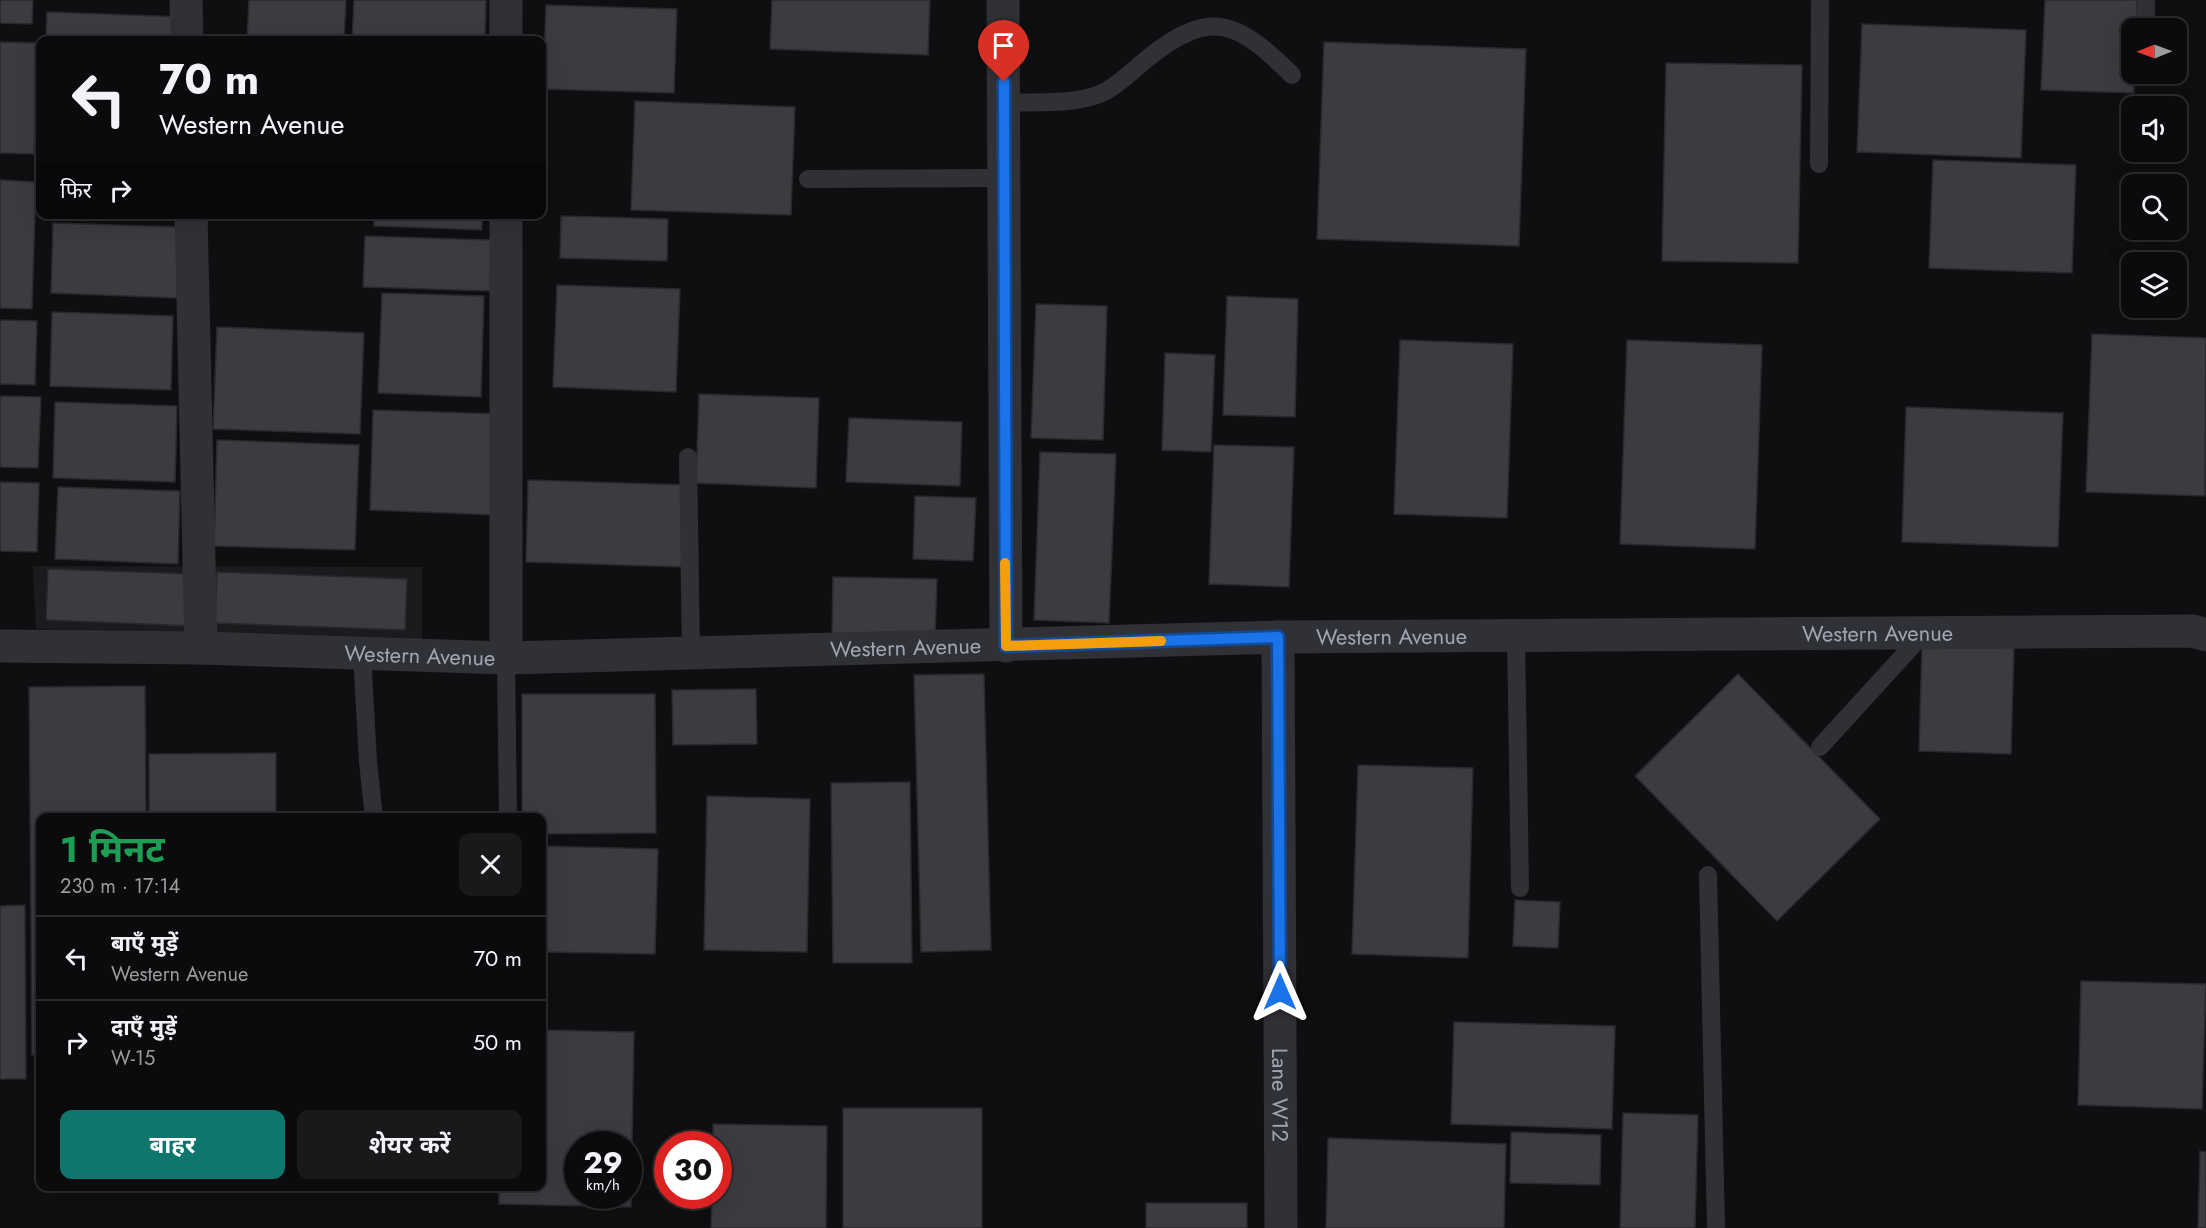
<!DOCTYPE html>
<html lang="hi">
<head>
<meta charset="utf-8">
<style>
	body { margin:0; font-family:Jost,"Noto Sans Devanagari",sans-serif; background:#19191b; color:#f1f3f6; height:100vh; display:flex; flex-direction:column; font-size:22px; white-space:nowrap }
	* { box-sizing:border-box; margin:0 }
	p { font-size:20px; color:#9a9b9d }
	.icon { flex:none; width:33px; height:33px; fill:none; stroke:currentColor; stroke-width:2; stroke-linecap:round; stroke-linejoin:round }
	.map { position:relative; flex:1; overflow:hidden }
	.drawer { position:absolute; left:36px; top:813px; width:510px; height:378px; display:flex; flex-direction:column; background:#0b0b0d; border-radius:12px; box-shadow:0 6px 24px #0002,0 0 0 2px #2b2b2e }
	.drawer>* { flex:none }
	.banner { position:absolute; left:36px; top:36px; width:510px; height:183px; border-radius:12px; box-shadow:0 6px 24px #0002,0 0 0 2px #2b2b2e; background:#0b0b0d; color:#f1f3f6; overflow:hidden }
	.needle { width:39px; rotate:269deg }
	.buttons { position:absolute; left:2121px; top:18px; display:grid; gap:12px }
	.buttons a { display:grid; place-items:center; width:66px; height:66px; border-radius:12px; background:#0b0b0d; box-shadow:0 6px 24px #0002,0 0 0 2px #2b2b2e; font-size:30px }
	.speed { position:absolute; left:564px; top:1131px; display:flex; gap:12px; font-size:30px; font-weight:700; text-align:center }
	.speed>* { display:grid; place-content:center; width:78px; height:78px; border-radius:50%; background:#0b0b0d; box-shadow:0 6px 24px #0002,0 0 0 2px #2b2b2e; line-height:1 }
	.speed small { font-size:15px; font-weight:400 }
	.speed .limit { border:9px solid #d22; background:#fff; color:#111 }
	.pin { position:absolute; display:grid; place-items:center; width:51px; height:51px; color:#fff; margin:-62px -26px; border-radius:50% 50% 50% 0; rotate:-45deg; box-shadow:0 0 6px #0007 }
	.pin .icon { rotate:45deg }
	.me { position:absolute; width:66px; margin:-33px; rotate:0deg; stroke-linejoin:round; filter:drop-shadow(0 0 4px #0008) }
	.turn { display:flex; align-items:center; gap:21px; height:126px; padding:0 24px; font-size:27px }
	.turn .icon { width:78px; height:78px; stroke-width:2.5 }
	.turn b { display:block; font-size:42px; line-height:51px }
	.then { display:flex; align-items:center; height:57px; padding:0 24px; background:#0003; gap:12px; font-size:22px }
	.round { display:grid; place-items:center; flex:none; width:63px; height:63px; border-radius:12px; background:#19191b }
	.head { display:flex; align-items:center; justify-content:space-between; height:102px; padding:0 24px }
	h1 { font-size:36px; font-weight:700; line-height:45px; color:#1e9e55 }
	.button { display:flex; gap:12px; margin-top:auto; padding:12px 24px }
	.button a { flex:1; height:69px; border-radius:12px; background:#0f766e; color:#fff; font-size:24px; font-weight:700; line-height:69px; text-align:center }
	.button a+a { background:#19191b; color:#f1f3f6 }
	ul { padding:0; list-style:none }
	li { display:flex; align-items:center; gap:18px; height:84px; padding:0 24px; border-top:2px solid #2b2b2e }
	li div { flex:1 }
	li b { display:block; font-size:22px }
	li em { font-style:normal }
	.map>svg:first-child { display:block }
</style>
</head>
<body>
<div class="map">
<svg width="2206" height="1228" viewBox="0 0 2206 1228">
	<rect width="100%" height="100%" fill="#0f0f11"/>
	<polygon fill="#1b1b1e" points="33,566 422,567 422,648 36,629"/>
	<g fill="#3b3c41" stroke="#29292d" stroke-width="1.5" fill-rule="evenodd">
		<polygon points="0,0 33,0 32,24 0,23"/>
		<polygon points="249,0 346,0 344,40 247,40"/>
		<polygon points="354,0 486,0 485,40 352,40"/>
		<polygon points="772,0 930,0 928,55 770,49"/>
		<polygon points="2045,0 2137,0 2137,28 2132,28 2134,93 2041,90"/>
		<polygon points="546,5 677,9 674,93 543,89"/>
		<polygon points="47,12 183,17 182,40 46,40"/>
		<polygon points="1862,24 2026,30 2021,158 1857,152"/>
		<polygon points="0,42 38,43 34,154 0,153"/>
		<polygon points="1324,42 1526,49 1519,246 1317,239"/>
		<polygon points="1666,63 1802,65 1798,263 1662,261"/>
		<polygon points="635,101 795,107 791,215 631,210"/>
		<polygon points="1933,160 2076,165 2072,273 1929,268"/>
		<polygon points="0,180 36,182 32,309 0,308"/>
		<polygon points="374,214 482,214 482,230 374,226"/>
		<polygon points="561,216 668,219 667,261 560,258"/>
		<polygon points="53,223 179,227 177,298 51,293"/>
		<polygon points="365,236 491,240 490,291 363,287"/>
		<polygon points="557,285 680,289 676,392 553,387"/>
		<polygon points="382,293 484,296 481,397 378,393"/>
		<polygon points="1227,296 1298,299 1295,417 1223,415"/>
		<polygon points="1036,304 1107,306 1103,440 1031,438"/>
		<polygon points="52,312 173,316 171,390 50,386"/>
		<polygon points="0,320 37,321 35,385 0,384"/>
		<polygon points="217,327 364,333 360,434 213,429"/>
		<polygon points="2092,334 2206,338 2205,496 2086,492"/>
		<polygon points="1400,340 1513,344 1507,518 1394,514"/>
		<polygon points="1627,340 1762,345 1755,549 1620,544"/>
		<polygon points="1165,353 1215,355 1211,452 1162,450"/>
		<polygon points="699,394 819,398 816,488 696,483"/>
		<polygon points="0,396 41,397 38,468 0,467"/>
		<polygon points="55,402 177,406 175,482 53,478"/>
		<polygon points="1906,407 2063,413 2058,547 1902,542"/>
		<polygon points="373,410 501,414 498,515 370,510"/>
		<polygon points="849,418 962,422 960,486 846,482"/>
		<polygon points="217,440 359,445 355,550 214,546"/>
		<polygon points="1214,445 1294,447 1289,587 1209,584"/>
		<polygon points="1040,452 1116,454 1109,623 1034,620"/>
		<polygon points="528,480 685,485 682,567 526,562"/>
		<polygon points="0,482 39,483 37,552 0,551"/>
		<polygon points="58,487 180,491 178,564 55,559"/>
		<polygon points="915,496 976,498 973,561 913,559"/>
		<polygon points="48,569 196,574 194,626 46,620"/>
		<polygon points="217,572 407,579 405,630 215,623"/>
		<polygon points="833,577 937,579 935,639 832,636"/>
		<polygon points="1922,644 2014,647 2011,754 1919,751"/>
		<polygon points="984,674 991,950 921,952 914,675"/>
		<polygon points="1738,674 1880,819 1777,921 1635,776"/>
		<polygon points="145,686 146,818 40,818 40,1055 32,1055 29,687"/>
		<polygon points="756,689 757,744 673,745 672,690"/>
		<polygon points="522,694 655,694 656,833 542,834 542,818 522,818"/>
		<polygon points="276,753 276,818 149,818 149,754"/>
		<polygon points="1358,765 1473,768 1468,958 1352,954"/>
		<polygon points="910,782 912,963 833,963 831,783"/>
		<polygon points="707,796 810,799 807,952 704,950"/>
		<polygon points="542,846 658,849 655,954 542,952"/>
		<polygon points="1515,900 1560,902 1558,948 1513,946"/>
		<polygon points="25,905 26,1079 0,1079 0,906"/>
		<polygon points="2081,981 2206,984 2202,1109 2078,1105"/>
		<polygon points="1454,1022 1615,1026 1612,1129 1451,1124"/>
		<path d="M542,1030l92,2 -3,175 -132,-3v-18h43zM578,1144h50v52h-50z"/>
		<rect x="843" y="1108" width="139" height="120"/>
		<polygon points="1623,1113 1698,1115 1695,1228 1620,1228"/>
		<polygon points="713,1124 827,1126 826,1228 711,1228 712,1196 718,1196 718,1144 713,1144"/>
		<polygon points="1511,1132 1601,1135 1600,1185 1510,1183"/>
		<polygon points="1328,1138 1506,1144 1504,1228 1326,1228"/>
		<polygon points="2200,1151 2206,1152 2206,1228 2198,1228"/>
		<rect x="1146" y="1203" width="101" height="25"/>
	</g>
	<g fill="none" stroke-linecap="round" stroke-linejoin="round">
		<g stroke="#303136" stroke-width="18">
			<polyline points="2146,0 2146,28"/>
			<path d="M1004,103c30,-2 72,3 100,-11 16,-8 30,-23 44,-34 64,-51 90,-36 144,17"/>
			<polyline points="1819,164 1820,0"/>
			<polyline points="808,179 1004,178"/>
			<polyline points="688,457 691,654"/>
			<polyline points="1516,636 1520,888"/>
			<polyline points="362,653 368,762 374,818"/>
			<polyline points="506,658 508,818"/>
			<polyline points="1820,747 1924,633"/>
			<polyline points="1708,875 1716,1228"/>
		</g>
		<g stroke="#303136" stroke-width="33">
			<polyline points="186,0 187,40"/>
			<polyline points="506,0 506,40"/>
			<polyline points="1003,0 1006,646"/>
			<polyline points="191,214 201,648"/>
			<polyline points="506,214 506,658"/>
			<path id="s1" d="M1278,637l3,591"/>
		</g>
		<path stroke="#303136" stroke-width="33" id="s2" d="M0,646l201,2 305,10 772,-21 915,-6 13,4"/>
	</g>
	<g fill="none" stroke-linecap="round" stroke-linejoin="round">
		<defs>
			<polyline id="route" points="1004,82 1006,646 1278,637 1280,992"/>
		</defs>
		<use href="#route" stroke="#114b97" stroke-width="15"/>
		<use href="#route" stroke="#1a73e8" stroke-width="10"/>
		<polyline stroke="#f59e0b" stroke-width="10" points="1005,563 1006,646 1161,641"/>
	</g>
	<g text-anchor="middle" stroke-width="6" stroke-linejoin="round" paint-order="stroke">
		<g font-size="22" fill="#9fa6b3" stroke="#0a0b0c">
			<text dy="8" stroke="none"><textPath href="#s2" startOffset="1878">Western Avenue</textPath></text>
			<text dy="8" stroke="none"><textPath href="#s2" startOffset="1392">Western Avenue</textPath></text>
			<text dy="8" stroke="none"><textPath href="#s2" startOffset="906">Western Avenue</textPath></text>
			<text dy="8" stroke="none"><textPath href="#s2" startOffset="420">Western Avenue</textPath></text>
			<text dy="8" stroke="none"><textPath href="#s1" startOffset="458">Lane W12</textPath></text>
		</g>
	</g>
</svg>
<div class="buttons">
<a><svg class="needle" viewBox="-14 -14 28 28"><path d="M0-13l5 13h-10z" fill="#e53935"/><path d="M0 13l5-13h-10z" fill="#9a9b9d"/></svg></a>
<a><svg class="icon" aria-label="sound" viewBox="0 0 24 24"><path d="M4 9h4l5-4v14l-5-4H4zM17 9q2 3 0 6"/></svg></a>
<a><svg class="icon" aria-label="search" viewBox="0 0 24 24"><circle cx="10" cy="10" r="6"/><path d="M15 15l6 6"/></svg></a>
<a><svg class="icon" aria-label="layers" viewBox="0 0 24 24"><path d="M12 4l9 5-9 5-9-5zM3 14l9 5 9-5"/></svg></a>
</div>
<div class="speed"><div>29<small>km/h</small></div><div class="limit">30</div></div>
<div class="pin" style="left:1004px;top:82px;background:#d93025"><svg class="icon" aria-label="arrive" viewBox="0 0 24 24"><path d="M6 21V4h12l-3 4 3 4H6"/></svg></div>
<svg class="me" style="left:1280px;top:992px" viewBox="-20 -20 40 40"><path d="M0-17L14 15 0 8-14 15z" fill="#1a73e8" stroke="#fff" stroke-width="4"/></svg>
<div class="banner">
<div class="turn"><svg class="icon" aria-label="left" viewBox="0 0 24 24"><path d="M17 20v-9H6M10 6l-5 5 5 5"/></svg><div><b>70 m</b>Western Avenue</div></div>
<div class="then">फिर<svg class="icon" aria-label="right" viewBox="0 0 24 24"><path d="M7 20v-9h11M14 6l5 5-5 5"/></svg></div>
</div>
<section class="drawer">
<div class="head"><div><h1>1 मिनट</h1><p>230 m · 17:14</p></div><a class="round"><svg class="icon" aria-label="close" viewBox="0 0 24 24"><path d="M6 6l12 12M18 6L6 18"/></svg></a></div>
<ul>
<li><svg class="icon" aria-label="left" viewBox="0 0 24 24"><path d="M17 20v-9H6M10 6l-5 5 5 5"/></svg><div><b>बाएँ मुड़ें</b><p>Western Avenue</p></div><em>70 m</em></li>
<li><svg class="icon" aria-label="right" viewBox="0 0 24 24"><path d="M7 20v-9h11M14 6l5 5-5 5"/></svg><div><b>दाएँ मुड़ें</b><p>W-15</p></div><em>50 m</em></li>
</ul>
<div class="button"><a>बाहर</a><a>शेयर करें</a></div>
</section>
</div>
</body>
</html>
